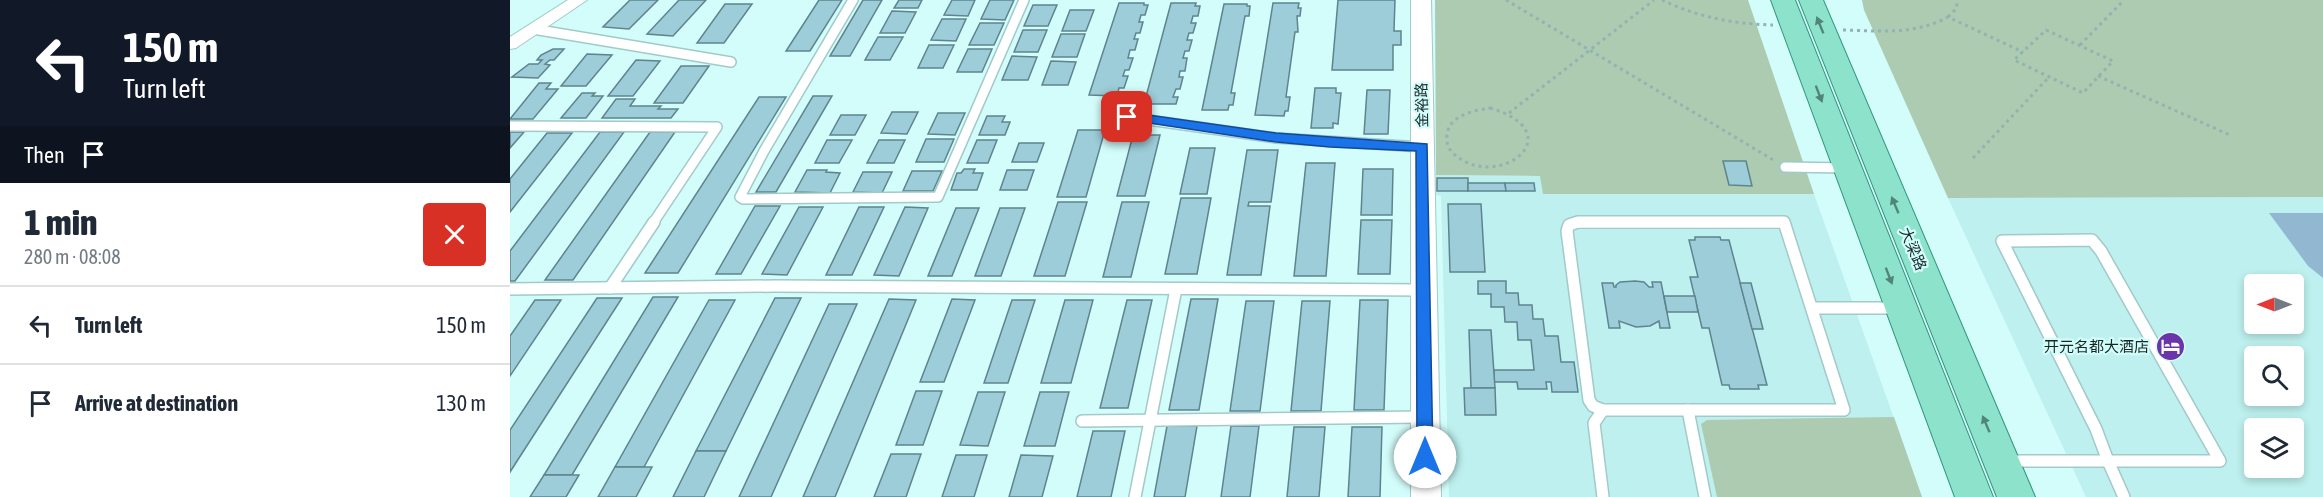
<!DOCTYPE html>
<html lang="en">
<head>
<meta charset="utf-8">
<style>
	body { margin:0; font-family:"Asap Condensed","Noto Sans SC",sans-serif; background:#f6f6f7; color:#1f2937; height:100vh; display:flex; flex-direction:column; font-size:22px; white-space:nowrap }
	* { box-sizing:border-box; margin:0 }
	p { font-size:20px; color:#747a83 }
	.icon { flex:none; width:33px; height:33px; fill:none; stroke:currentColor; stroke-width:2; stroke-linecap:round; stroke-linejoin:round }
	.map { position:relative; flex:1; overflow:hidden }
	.sheet { display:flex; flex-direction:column; background:#fff; width:510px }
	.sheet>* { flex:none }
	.top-card { background:#111827; color:#fff; overflow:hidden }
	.needle { width:39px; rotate:270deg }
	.controls { position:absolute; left:1734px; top:274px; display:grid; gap:12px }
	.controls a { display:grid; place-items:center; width:60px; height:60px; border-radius:6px; background:#fff; box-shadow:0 3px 9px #0003; font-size:30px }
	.pin { position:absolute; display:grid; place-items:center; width:51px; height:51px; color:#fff; margin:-26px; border-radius:12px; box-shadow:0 3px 9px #0006 }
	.me { position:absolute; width:66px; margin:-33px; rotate:0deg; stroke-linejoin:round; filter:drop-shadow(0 0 4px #0008) }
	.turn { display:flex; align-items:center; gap:21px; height:126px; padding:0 24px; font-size:27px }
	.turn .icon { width:78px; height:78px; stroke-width:2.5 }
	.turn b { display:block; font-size:42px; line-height:51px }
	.then { display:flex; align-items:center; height:57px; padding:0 24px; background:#0003; gap:12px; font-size:22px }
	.round { display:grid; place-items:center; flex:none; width:63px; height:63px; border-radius:6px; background:#f6f6f7 }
	.head { display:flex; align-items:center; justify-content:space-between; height:102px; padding:0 24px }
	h1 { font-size:36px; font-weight:800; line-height:45px }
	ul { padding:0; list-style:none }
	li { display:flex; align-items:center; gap:18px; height:78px; padding:0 24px; border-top:2px solid #e0e1e3 }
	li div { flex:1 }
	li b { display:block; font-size:22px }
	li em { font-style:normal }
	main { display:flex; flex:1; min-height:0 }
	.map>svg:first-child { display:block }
</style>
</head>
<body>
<main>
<section class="sheet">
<div class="top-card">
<div class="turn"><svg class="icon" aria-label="left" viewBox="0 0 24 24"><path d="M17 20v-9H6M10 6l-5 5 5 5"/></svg><div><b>150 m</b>Turn left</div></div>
<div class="then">Then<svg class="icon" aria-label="arrive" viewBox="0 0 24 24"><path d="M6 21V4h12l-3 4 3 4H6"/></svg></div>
</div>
<div class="head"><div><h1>1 min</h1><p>280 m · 08:08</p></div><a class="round" style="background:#d93025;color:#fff"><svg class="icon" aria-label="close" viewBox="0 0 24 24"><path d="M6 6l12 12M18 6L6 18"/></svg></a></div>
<ul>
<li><svg class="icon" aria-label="left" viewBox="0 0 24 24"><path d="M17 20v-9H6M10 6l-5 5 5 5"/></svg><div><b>Turn left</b></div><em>150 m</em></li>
<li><svg class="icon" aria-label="arrive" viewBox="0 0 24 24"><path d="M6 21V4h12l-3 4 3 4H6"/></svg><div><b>Arrive at destination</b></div><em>130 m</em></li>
</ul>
</section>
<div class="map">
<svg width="1813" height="497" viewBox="0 0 1813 497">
	<rect width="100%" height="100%" fill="#d3fdfb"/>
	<g fill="#bdf0ee" fill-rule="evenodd">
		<polygon points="926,175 1031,176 1033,194 1304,194 1412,497 939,497 931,196 926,195"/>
		<path d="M1813,197v16h-53l38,53 15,12v219h-237l-138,-299zM1744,285h40v39h-40zM1744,357h40v39h-40zM1744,429h40v39h-40z"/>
	</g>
	<g fill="#accbb1">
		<polygon points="925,0 1238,0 1304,194 1033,194 1030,176 926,175"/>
		<polygon points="1352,0 1813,0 1813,197 1438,198 1354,10"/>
		<polygon points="1384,417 1412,497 1207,497 1191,424 1197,420"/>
	</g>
	<polygon fill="#91b8d0" points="1759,213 1813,213 1813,278 1798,266"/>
	<g fill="#9ccdd9" stroke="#5f848d" stroke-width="1.5">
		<polygon points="120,0 148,0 119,29 93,27"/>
		<polygon points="169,0 196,0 163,36 137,34"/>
		<polygon points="309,0 332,0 300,51 276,51"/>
		<polygon points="353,0 372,0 340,56 320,56"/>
		<polygon points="389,0 412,0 408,8 384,8"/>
		<polygon points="442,0 465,0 458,16 434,15"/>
		<polygon points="480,0 504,0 495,20 471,19"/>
		<polygon points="828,0 885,0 884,31 891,31 891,45 883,45 883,70 822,70"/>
		<polygon points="609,3 634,3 634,5 638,5 635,15 631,15 629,22 633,22 630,33 626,33 624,39 628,39 625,50 620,50 618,58 623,58 619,70 615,70 613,76 618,76 614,88 609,88 607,96 579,95"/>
		<polygon points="661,3 686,3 685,6 690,6 688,16 683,16 681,23 686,23 683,33 679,33 677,40 682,40 679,51 675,51 673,58 677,58 675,71 670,71 669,77 673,77 670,89 666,89 663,97 668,97 666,104 634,104"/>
		<polygon points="763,3 789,3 788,8 791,8 790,16 787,16 788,32 785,32 776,97 780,97 778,111 775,111 774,116 745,115"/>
		<polygon points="215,4 242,4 214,43 187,43"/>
		<polygon points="714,4 737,4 737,6 740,6 739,16 735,16 721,93 725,93 723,105 719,105 718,110 692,110"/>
		<polygon points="523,5 547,5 538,26 514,26"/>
		<polygon points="560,10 584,10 576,31 552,31"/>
		<polygon points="382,11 406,12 395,33 370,33"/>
		<polygon points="432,19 456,19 446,41 421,40"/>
		<polygon points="470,23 494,23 484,45 459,45"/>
		<polygon points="513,30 537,30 528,52 504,52"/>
		<polygon points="551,34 575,34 567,57 542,57"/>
		<polygon points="368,37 393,37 380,60 355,60"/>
		<polygon points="419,45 444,45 433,68 408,68"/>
		<polygon points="43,49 54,49 44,60 40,60 35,64 40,65 28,78 2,77 19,64 28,64 32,60 27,60 31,55"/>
		<polygon points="458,49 482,49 472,72 447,72"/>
		<polygon points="77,54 102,55 76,86 51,86"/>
		<polygon points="502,56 527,57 518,80 492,80"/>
		<polygon points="126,60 150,61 123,96 98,96"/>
		<polygon points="541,61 566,62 558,85 532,85"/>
		<polygon points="171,66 199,66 173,103 144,103"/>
		<polygon points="29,83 41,83 36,89 48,89 23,119 0,119"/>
		<polygon points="805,88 826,88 826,93 831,93 828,124 823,123 823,128 801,128"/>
		<polygon points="857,90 880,90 878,134 854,134"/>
		<polygon points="72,93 85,93 82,96 93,96 76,118 51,118"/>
		<polygon points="303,96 322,96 266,192 246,192"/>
		<polygon points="249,97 276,97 168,273 135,273"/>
		<polygon points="106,99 125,99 120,106 151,106 148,109 168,109 161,118 92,118"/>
		<polygon points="382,112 408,112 397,134 371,133"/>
		<polygon points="428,113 455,113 445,135 418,134"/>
		<polygon points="331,115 356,115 345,135 320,135"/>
		<polygon points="477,116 495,116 492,122 500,122 495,135 469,135"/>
		<polygon points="568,130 595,130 576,197 547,197"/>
		<polygon points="0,132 14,132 0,148"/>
		<polygon points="90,132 114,132 5,281 0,281 0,251"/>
		<polygon points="140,132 165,132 63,280 35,280"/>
		<polygon points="37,133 62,133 0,212 0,179"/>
		<polygon points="623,135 650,135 635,196 607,196"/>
		<polygon points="416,139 444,139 434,162 406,162"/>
		<polygon points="317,140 342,140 329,163 305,163"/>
		<polygon points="369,140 395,140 384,163 357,163"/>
		<polygon points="467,140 487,140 478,163 457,163"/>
		<polygon points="509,143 534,143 527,162 502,162"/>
		<polygon points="680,148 705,148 697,194 670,194"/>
		<polygon points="737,150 768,150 761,202 739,202 738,206 760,206 751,275 717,275"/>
		<polygon points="1213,161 1236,161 1242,186 1219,185"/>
		<polygon points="796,163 825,163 816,276 784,276"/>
		<polygon points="454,169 465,169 463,173 473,173 467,190 441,190 447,173 451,173"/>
		<polygon points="853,169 883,169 882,215 851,215"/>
		<polygon points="297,170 317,170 316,172 330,173 320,193 285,192"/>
		<polygon points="497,170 524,170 517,190 490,190"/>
		<polygon points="402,171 432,171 423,191 393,191"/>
		<polygon points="353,172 382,172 372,193 343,192"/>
		<rect x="927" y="178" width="31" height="13"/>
		<polygon points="958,183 995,183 996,191 958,191"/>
		<polygon points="995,183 1024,183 1025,191 996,191"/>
		<polygon points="671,198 701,198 687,274 655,274"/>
		<polygon points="548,202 577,202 555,276 524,276"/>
		<polygon points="612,202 639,202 621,277 593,277"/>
		<polygon points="938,204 971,204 975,272 940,272"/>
		<polygon points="245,206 270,206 231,274 206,274"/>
		<polygon points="289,207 313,207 277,275 252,274"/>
		<polygon points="349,207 374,207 342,275 316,275"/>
		<polygon points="395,207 418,208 389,276 364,275"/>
		<polygon points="446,208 469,208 442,276 418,276"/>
		<polygon points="490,208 515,208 491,276 465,276"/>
		<polygon points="851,220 882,220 880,274 848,274"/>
		<polygon points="1185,237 1210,237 1211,240 1219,240 1257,385 1248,385 1249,389 1220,389 1219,385 1212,385 1199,328 1192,328 1180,277 1188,277 1179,240 1185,240"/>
		<polygon points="968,281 996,281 996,293 1008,293 1009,305 1022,305 1023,319 1033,319 1035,336 1048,336 1051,362 1064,362 1068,392 1042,392 1041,382 1036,382 1037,389 1008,389 1007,382 984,382 984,370 1024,370 1021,340 1008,340 1007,322 995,322 994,307 981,307 981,294 968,294"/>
		<polygon points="1125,281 1134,282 1139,287 1143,287 1142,282 1151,282 1160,328 1150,328 1149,321 1140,326 1126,327 1109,321 1110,328 1099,328 1092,283 1103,283 1104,287 1106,287 1106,285 1110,282"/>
		<polygon points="1230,283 1241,283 1253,329 1242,329"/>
		<polygon points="1154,296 1185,296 1188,312 1157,312"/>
		<polygon points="143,297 168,297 62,475 34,475"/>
		<polygon points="87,298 112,298 0,472 0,430"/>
		<polygon points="265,298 291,298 216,451 186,451"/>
		<polygon points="379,299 406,300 325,497 293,497"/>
		<polygon points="442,299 465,300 434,382 410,382"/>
		<polygon points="681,299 708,299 689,410 659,410"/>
		<polygon points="25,300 51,300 0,376 0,336"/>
		<polygon points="199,300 225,300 134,467 105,467"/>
		<polygon points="502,300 525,300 498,383 474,383"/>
		<polygon points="555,300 583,300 561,383 531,383"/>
		<polygon points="617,300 642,300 618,408 590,408"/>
		<polygon points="850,300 878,300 874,410 844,410"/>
		<polygon points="736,301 764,301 750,411 720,411"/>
		<polygon points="792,301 820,301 811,411 781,411"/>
		<polygon points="319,304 347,304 261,497 229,497"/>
		<polygon points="959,330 981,330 985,388 961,388"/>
		<polygon points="954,388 985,388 986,415 955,415"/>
		<polygon points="406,391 432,391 413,445 386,445"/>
		<polygon points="468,392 495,392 478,446 450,445"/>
		<polygon points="530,392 559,392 545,446 514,446"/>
		<polygon points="657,426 687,426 675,497 644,497"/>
		<polygon points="721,426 749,426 740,497 711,497"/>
		<polygon points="784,427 815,427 809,497 777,497"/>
		<polygon points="842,427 872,427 870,497 838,497"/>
		<polygon points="583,431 615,431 601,497 567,497"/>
		<polygon points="186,451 216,451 194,497 163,497"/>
		<polygon points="381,454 411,454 396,497 364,497"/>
		<polygon points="446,455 477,455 464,497 432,497"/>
		<polygon points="511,455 543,456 532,497 499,497"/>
		<polygon points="105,467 142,467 126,497 88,497"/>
		<polygon points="34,475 69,475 56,497 20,497"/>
	</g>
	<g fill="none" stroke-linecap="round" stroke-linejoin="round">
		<defs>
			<g id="service-far1">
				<polyline points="343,0 254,151 230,197 233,199 428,197 514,0"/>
				<polyline points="23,29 221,62"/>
				<polyline points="617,117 766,138 912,147"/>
				<polyline points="0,126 207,127 143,223"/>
				<polyline points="1275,167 1337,168"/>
				<polyline points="1064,223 1274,223"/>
			</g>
			<g id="service">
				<polygon points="1068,222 1274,222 1334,410 1093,410 1083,406 1079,400 1057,231 1059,225"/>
				<polygon points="1582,240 1591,251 1710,461 1598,461 1586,429 1492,241"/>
				<polyline points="100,288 144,222"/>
				<polyline points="0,289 265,286 913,290"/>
				<polyline points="1302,308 1388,308"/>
				<polyline points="1093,410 1084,423 1093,497"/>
				<polyline points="1178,410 1195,497"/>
				<polyline points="572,421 913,417"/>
				<polyline points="1498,461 1598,461"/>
				<polyline points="1598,461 1614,497"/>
				<polyline points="625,497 666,289"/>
			</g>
			<polygon id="minor" points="58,0 77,0 6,48 0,49 0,37"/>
			<polygon id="tertiary" points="901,0 921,0 931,497 901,497"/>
			<g id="primary">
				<polygon points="1261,0 1285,0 1483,497 1445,497"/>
				<polygon points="1289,0 1313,0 1525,497 1487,497"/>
			</g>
		</defs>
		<use href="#service-far1" stroke="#a1cac8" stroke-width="12"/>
		<use href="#service" stroke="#a1cac8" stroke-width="14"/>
		<use href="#minor" stroke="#a1cac8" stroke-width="2"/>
		<use href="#tertiary" stroke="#a1cac8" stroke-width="2"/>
		<use href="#primary" stroke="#32957c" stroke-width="2"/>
		<g stroke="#92b3b2" stroke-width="3" stroke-dasharray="3 4" stroke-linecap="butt">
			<polyline points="996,0 1265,161"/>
			<path d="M1152,0c35,17 72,24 111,25"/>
			<polyline points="1438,17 1446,9 1448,0"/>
			<path d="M1333,30c36,1 72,5 105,-13l75,35"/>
			<polygon points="1536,30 1603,61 1573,93 1504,60"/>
			<polyline points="1570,45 1614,0"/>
			<polyline points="1588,76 1720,135"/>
			<path d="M980,108c84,25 9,84 -35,47 -5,-4 -8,-9 -8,-15 -2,-24 25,-29 43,-32z"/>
			<polyline points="999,113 1144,0"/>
			<polyline points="1463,158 1539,77"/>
		</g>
		<use href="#service-far1" stroke="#fff" stroke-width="9"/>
		<use href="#service" stroke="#fff" stroke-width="11"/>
		<use href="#minor" fill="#fff" fill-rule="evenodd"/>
		<use href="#tertiary" fill="#fff" fill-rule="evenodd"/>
		<use href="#primary" fill="#8ce2cb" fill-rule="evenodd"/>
	</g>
	<defs><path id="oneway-solid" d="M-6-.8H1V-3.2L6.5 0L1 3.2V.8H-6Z" transform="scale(1.5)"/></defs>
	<g fill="#528579">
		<use href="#oneway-solid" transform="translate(1310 25) rotate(-112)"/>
		<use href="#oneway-solid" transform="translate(1309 94) rotate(69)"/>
		<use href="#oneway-solid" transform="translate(1385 205) rotate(-113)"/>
		<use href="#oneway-solid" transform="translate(1379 276) rotate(69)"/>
		<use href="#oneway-solid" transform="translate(1476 424) rotate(-113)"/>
	</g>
	<polygon fill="#1a73e8" stroke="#114b97" stroke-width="1.5" points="617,112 766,133 917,144 923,457 921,462 915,464 909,462 907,457 906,151 820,147 766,142 613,119 613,114"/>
	<defs>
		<symbol id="hotel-disc" viewBox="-11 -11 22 22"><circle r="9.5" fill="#6b34ab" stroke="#d3fdfb"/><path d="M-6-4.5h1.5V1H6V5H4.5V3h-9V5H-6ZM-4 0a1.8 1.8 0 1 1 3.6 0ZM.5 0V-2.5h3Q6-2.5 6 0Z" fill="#fff"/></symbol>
	</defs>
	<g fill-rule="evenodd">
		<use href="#hotel-disc" x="1644" y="330" width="33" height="33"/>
	</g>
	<g text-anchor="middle" stroke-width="4.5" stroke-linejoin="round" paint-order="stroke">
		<g font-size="15" fill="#182827" stroke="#d3fdfb">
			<text transform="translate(912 105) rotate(-91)" y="5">金裕路</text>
			<text transform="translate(1403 249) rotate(67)" y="5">大梁路</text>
		</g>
		<g font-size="15" fill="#182827" stroke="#d3fdfb" text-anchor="end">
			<text x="1639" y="352">开元名都大酒店</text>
		</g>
	</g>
</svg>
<div class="controls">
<a><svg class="needle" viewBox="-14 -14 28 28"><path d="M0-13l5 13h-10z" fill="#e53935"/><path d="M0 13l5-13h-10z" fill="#747a83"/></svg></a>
<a><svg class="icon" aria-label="search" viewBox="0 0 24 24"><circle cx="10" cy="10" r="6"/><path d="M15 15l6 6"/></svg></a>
<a><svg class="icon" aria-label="layers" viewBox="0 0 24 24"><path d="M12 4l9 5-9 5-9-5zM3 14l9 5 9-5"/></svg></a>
</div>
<div class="pin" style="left:617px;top:117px;background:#d93025"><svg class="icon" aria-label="arrive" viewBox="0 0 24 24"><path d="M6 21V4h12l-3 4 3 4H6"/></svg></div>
<svg class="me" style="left:915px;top:457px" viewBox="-20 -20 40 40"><circle r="19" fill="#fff"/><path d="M0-13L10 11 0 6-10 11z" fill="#1a73e8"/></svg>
</div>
</main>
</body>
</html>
